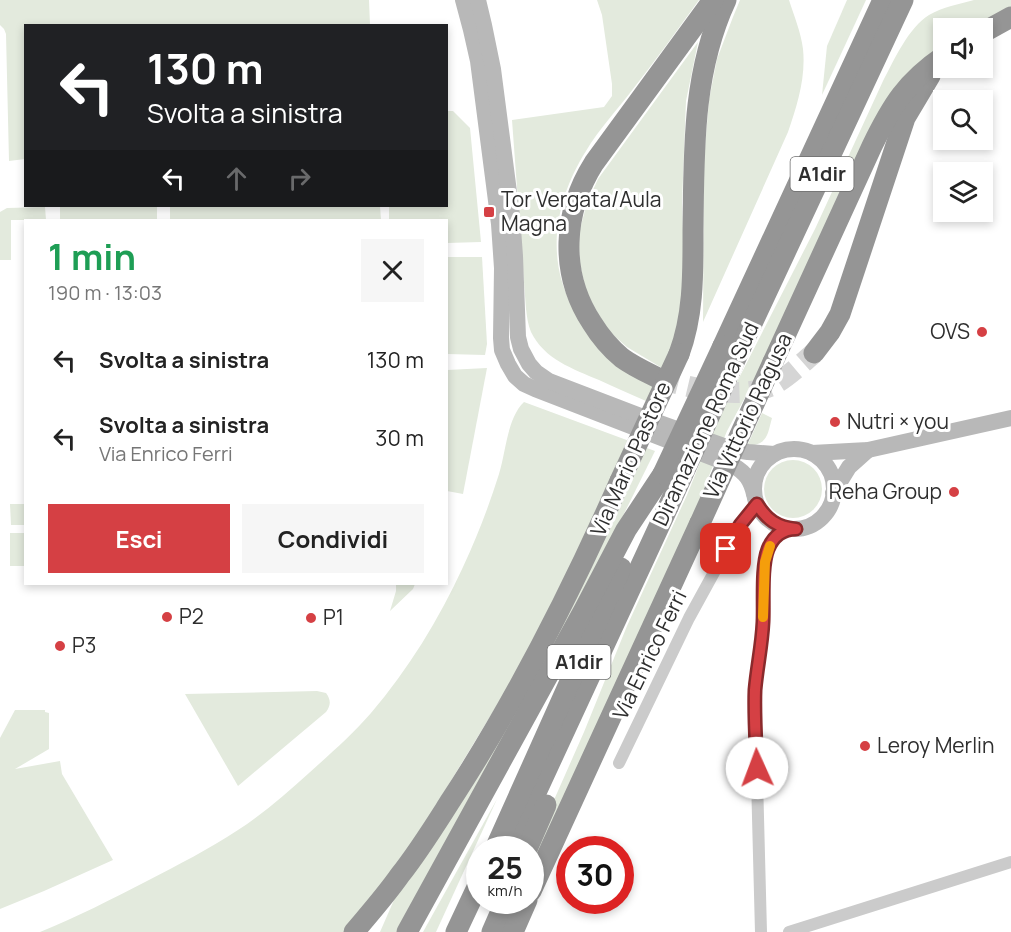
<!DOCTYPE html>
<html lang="it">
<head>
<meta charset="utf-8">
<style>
	body { margin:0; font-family:Manrope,sans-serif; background:#f6f6f6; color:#222; height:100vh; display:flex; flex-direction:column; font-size:22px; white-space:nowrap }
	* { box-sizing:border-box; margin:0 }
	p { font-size:20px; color:#767676 }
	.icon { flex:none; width:33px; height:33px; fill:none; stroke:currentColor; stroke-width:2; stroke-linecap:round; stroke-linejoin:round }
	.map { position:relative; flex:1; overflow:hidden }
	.drawer { position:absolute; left:24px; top:219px; width:424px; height:366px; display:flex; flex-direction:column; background:#fff; border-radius:0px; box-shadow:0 3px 9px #0003 }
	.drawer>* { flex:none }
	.hud { position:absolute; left:24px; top:24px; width:424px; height:183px; border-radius:0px; box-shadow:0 3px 9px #0003; background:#202124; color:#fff; overflow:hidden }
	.fabs { position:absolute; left:933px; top:18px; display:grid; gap:12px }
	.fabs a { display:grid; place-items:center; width:60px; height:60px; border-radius:0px; background:#fff; box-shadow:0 3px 9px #0003; font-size:30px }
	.speed { position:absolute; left:466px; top:836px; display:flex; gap:12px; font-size:30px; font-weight:700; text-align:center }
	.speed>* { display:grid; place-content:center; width:78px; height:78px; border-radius:50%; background:#fff; box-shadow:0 3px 9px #0003; line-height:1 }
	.speed small { font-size:15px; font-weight:400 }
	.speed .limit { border:9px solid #d22; background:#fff; color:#111 }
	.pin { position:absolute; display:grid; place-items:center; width:51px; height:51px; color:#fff; margin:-26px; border-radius:12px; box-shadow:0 3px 9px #0006 }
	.me { position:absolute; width:66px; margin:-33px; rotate:358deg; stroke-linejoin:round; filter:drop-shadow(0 0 4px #0008) }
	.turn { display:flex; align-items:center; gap:21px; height:126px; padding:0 24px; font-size:27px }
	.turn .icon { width:78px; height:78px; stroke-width:2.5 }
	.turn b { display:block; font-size:42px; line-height:51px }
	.lanes { display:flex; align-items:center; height:57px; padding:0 24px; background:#0003; justify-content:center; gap:30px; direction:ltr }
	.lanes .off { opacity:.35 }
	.round { display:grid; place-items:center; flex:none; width:63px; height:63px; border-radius:0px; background:#f6f6f6 }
	.summary { display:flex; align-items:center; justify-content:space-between; height:102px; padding:0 24px }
	h1 { font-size:36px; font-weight:700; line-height:45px; color:#1e9e55 }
	.button { display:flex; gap:12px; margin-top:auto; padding:12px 24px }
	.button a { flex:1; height:69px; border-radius:0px; background:#d54044; color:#fff; font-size:24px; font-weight:700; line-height:69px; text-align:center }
	.button a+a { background:#f6f6f6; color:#222 }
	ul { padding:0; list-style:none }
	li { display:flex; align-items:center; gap:18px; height:78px; padding:0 24px }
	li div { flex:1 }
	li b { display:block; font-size:22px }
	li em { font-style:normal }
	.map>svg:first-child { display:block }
</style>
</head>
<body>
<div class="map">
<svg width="1011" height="932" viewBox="0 0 1011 932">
	<rect width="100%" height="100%" fill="#fff"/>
	<g fill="#e3eadd">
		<polygon points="0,0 369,0 370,25 26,26 25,159 9,161 6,34 4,29 0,25"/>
		<path d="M597,0h102c-22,30 -43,60 -66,89 -15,20 -34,40 -47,62 -29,46 -41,103 -15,153l86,77 -11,20c-16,-7 -32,-14 -47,-21 -26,-11 -55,-21 -68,-48 -3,-7 -4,-15 -5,-23l-14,-189 92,-13 8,-11v-12l-10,-69z"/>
		<path d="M740,0h49c5,16 12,32 14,49 3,29 -6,57 -15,83l-85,190 1,-162 5,-60 8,-41 16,-42z"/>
		<polygon points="847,0 866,0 822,95 827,46"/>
		<path d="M974,0h37v8l-34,20h-33l-1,20 -17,12 -199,371 -13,32 -16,41 -167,364v-16l53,-120 43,-106 60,-131 29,-72 99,-194 68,-148c11,-21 26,-54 46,-66 14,-8 30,-11 45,-15z"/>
		<polygon points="698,42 686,101 682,203 684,262 683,289 676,335 662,368 627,347 611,333 604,325 586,291 580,264 579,245 580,229 587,203 598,179"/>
		<polygon points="447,111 453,111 470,128 481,242 447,243 447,220 389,220 389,206 447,206"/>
		<polygon points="114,206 157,206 157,220 60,220 60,207"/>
		<polygon points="170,206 380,206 381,220 170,220"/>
		<polygon points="45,207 46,220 11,220 11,260 0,260 0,212 7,208"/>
		<polygon points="447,257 482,257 487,344 485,355 447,354"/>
		<polygon points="487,368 463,494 447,491 447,370"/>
		<path d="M524,402l108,40 -110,222 -112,184 -65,84h-305c37,-15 72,-33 107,-51 31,-16 62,-32 91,-51 26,-17 49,-37 71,-57 21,-19 43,-38 62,-60 37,-43 68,-94 92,-146 14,-30 26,-61 36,-93 7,-22 8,-56 25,-72z"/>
		<path d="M762,413l10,5c-5,18 -4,26 -25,28z"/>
		<polygon points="644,447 655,451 567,629 398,932 380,932 394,900"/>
		<circle cx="793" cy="489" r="29"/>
		<polygon points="10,504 25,504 25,525 11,525"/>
		<rect x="10" y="533" width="15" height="33"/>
		<polygon points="396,584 415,584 413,589 390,611 396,591"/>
		<path d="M317,691l9,2c5,7 5,12 0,19l-88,74 -53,-92z"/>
		<polygon points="15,710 45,710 45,712 49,713 49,749 15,769 60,761 62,774 113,860 44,891 0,909 0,738"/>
		<polygon points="497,799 436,932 423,932"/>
	</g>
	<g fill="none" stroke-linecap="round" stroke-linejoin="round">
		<path stroke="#d5d5d5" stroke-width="21" stroke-dasharray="21 10" stroke-linecap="butt" d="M658,378c33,10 82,23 115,7 15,-8 28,-21 41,-32"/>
		<g stroke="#cbcbcb" stroke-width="12">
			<polyline points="619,763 689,618 740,525 757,505"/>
			<path d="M761,932l-6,-230c1,-27 7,-52 8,-79 1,-21 -2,-54 5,-74 5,-12 14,-20 28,-20"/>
			<polyline points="789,932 1011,862"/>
		</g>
		<g stroke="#b8b8b8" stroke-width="16">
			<path d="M463,0l8,30 7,31 21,163 3,44 -1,70 1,12 6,14 7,12 9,8 11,5 199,77c12,7 17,15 20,28"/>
			<polyline points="478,0 484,25 493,69 512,215 515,256 518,337 521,349 529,364 536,372 549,381 643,417 735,450 748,452 774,454"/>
			<circle cx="794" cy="489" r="40"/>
			<polyline points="812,453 868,450 1011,418"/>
			<polyline points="833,493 849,467 868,450"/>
		</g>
		<g stroke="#959595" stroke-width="21">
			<polyline points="982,33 1011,17"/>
			<polyline points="723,346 883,0"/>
			<polyline points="741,347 903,0"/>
			<polyline points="814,353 830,332 840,314 905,118 930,76"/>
			<path d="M679,354c15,-40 14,-82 14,-123 1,-79 -1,-158 33,-231"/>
			<path d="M773,362l99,-216c20,-41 34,-64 72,-90"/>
			<path d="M658,378c-12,-6 -25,-12 -36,-20 -12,-10 -22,-22 -30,-35 -33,-50 -29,-111 2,-160l119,-163"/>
			<polyline points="514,840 668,507"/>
			<polyline points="495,849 621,568"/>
			<polyline points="527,849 546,805"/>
			<polyline points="531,891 700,523"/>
			<path d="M354,932c16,-19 32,-37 46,-57 19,-24 35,-50 51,-75 66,-101 120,-208 169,-319"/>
			<polyline points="407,932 584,610 626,530 663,474"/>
			<polyline points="456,932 480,881"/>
			<polyline points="492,932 506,900"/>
			<polyline points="513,932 527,900"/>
		</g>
		<g stroke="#959595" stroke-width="21">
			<polyline points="663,474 723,346"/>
			<polyline points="620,481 679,354"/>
			<polyline points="668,507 741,347"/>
			<polyline points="700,523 773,362"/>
		</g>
	</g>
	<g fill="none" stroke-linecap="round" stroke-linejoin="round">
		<defs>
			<path id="route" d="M726,549l14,-24 17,-21c10,16 20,23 39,25 -14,0 -23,8 -28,20 -7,18 -4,53 -5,73 -1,23 -6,45 -8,68 -1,26 1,52 2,78"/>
		</defs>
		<use href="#route" stroke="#8a2a2c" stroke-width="15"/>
		<use href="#route" stroke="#d54044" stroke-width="10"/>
		<polyline stroke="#f59e0b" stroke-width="10" points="763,617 765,562 770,546"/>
	</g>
	<g fill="#d54044" stroke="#fff" stroke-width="2">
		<rect x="483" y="206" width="12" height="12" rx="3"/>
		<circle cx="982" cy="332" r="6"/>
		<circle cx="835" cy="422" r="6"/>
		<circle cx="954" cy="492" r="6"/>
		<circle cx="167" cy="617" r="6"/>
		<circle cx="311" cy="618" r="6"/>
		<circle cx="60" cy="646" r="6"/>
		<circle cx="865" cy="746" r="6"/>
	</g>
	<g text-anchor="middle" stroke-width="6" stroke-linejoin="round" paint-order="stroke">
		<g fill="#fff" stroke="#6d6d6d" stroke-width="1.5">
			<rect x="790.5" y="157" width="63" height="34" rx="4.5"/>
			<rect x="547.5" y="645" width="63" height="34" rx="4.5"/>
		</g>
		<g font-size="20" font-weight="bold" fill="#2e2e2e">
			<text x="822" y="181">A1dir</text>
			<text x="579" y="669">A1dir</text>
		</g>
		<g font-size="21" fill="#2e2e2e" stroke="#fff" text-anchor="start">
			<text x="501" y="207">Tor Vergata/Aula<tspan x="501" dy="24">Magna</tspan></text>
			<text x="970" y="339" text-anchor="end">OVS</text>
			<text x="847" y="429">Nutri × you</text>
			<text x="942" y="499" text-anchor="end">Reha Group</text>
			<text x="179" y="624">P2</text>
			<text x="323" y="625">P1</text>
			<text x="72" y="653">P3</text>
			<text x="877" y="753">Leroy Merlin</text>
		</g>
		<g font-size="21" fill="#2e2e2e" stroke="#fff">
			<text transform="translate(748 416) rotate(-65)" y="7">Via Vittorio Ragusa</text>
			<text transform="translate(706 424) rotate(-65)" y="7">Diramazione Roma Sud</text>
			<text transform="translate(631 459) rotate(-66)" y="7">Via Mario Pastore</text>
			<text transform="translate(650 655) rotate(-64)" y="7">Via Enrico Ferri</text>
		</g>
	</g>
</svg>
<div class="fabs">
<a><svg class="icon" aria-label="sound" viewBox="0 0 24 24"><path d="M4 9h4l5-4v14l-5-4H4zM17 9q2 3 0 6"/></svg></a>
<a><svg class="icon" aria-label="search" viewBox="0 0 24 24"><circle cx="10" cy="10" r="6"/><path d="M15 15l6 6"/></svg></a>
<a><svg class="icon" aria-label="layers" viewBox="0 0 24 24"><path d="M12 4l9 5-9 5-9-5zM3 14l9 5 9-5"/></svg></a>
</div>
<div class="speed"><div>25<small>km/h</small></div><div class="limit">30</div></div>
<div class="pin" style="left:726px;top:549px;background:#d93025"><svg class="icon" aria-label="arrive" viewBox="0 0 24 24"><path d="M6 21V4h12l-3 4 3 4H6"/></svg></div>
<svg class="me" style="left:757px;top:768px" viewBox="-20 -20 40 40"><circle r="19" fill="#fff"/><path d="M0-13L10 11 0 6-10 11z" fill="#d54044"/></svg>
<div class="hud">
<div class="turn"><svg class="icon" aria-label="left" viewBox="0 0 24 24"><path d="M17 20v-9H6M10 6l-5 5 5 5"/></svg><div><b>130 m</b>Svolta a sinistra</div></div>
<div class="lanes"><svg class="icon" aria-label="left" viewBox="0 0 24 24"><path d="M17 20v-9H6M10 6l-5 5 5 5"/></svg><svg class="icon off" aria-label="ahead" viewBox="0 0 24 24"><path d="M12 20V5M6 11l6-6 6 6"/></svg><svg class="icon off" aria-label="right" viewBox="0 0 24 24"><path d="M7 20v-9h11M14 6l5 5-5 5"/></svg></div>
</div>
<section class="drawer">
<div class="summary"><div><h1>1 min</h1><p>190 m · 13:03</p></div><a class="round"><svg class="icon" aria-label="close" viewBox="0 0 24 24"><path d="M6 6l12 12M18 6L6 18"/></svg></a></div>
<ul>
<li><svg class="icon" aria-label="left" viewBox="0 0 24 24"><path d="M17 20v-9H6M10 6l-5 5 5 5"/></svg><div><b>Svolta a sinistra</b></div><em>130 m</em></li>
<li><svg class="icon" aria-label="left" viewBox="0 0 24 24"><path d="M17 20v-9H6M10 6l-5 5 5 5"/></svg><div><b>Svolta a sinistra</b><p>Via Enrico Ferri</p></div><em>30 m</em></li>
</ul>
<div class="button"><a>Esci</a><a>Condividi</a></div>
</section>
</div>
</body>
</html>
